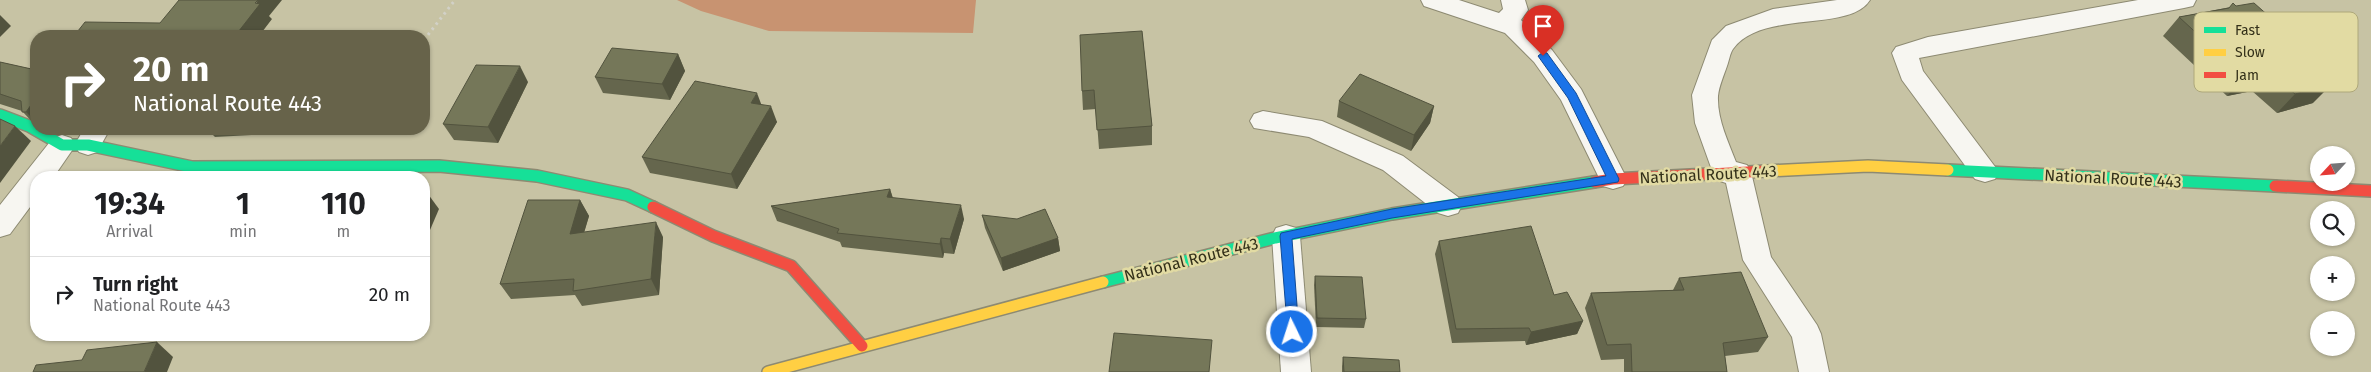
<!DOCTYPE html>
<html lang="en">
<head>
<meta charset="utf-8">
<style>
	body { margin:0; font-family:"Fira Sans",sans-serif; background:#f2f2f2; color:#202124; height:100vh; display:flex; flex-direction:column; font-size:19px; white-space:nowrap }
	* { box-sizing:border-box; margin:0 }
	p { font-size:16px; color:#757577 }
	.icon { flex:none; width:28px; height:28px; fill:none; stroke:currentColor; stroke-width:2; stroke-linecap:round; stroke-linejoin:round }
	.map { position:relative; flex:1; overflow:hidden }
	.details { position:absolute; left:30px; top:171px; width:400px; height:170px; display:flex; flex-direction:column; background:#fff; border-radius:20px; box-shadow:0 1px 4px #0004 }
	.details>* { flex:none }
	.hud { position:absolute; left:30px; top:30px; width:400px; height:105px; border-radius:20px; box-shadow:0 1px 4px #0004; background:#67634a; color:#fff; overflow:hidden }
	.needle { width:32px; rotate:244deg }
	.fabs { position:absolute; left:2310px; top:146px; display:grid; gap:10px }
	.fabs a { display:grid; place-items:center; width:45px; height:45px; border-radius:50%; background:#fff; box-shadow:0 1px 4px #0004; font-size:25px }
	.pin { position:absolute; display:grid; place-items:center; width:42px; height:42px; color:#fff; margin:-51px -21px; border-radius:50% 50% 50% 0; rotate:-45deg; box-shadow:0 0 5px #0007 }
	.pin .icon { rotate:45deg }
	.me { position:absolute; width:55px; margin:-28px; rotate:356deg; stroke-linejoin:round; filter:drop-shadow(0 0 4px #0008) }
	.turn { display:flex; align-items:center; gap:18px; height:105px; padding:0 20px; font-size:22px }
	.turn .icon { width:65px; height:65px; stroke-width:2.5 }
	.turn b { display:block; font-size:35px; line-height:42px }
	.eta { display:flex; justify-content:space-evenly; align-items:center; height:85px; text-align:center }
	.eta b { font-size:30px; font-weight:700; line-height:35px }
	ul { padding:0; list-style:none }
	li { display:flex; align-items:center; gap:15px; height:75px; padding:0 20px; border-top:1px solid #e0e0e0 }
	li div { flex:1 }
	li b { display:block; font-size:19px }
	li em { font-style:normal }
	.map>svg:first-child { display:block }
</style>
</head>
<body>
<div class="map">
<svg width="2371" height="372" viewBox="0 0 2371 372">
	<rect width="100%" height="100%" fill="#c7c3a4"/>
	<polygon fill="#c89371" points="677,0 976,0 973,33 769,31 701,11"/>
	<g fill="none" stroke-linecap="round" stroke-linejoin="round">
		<defs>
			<g id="street">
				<polygon points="1421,0 1459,0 1499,13 1503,9 1501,0 1525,0 1528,10 1521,20 1552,50 1581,89 1627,179 1623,186 1613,189 1603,186 1561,100 1534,62 1505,33 1424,6"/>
				<path d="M1837,0h33c-20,33 -108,9 -137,49 -3,4 -4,12 -6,17 -3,9 -8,20 -9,30 -1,23 10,45 18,66l11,3 4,7 20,85 46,68 4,9 8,38h-30l-7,-35 -49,-77 -17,-77 -9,-3 -4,-7 -18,-50 -3,-28 20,-55 14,-14 47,-17z"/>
				<polygon points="2138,0 2196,0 2193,6 2184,8 1919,58 1923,71 1999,172 1995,179 1985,182 1975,179 1902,80 1892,53 1896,47 1928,37"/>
				<polygon points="1263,111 1322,121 1403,156 1458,197 1462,205 1458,213 1448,216 1438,213 1383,170 1309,137 1254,128 1250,121 1254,114"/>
				<polygon points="84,129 110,129 97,152 88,155 79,152 75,146 53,178 36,178 36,199 10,234 0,237 0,205 53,138 62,135 71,138 75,144"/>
				<polygon points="1286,225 1296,228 1300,236 1311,372 1281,372 1272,236 1276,228"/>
			</g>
			<g id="fast">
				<polyline points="0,115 29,126 62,145 88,145 192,167 439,166 537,176 627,195 653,207"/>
				<polyline points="1948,170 2275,186"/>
				<polyline points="1103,282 1275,238 1392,214 1594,182"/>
			</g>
			<g id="slow">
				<polyline points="1767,171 1868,166 1948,170"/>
				<polyline points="768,372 1103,282"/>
			</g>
			<g id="jam">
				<polyline points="1594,182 1613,179 1767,171"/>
				<polyline points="2275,186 2371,191"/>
				<polyline points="653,207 713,236 791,266 862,346"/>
			</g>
		</defs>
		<use href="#street" stroke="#8d8a72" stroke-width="2"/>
		<use href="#fast" stroke="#8d8a72" stroke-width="14"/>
		<use href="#slow" stroke="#8d8a72" stroke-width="14"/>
		<use href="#jam" stroke="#8d8a72" stroke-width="14"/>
		<polyline stroke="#d2d1c7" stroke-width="3" stroke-dasharray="2.5 4" stroke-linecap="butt" points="424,40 455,0"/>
		<use href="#street" fill="#f7f6f1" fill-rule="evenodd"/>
		<use href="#fast" stroke="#16e098" stroke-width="11"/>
		<use href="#slow" stroke="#ffcf43" stroke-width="11"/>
		<use href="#jam" stroke="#f24e42" stroke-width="11"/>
	</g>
	<g fill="#65664d">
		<polygon points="2236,6 2321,62 2313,69 2313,103 2277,113 2252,91 2227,96 2163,36 2179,17"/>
		<polygon points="1142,31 1152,126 1152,145 1099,149 1096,109 1083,110 1082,91"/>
		<polygon points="678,54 685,71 670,100 603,93 595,77"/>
		<polygon points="0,62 36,70 36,126 22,111 0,104"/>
		<polygon points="528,82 498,143 454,140 443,124"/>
		<polygon points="1339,101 1434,106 1430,123 1411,151 1337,117"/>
		<polygon points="762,105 777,122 737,189 650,173 642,157"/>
		<polygon points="152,129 275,129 272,134 215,137 211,133"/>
		<polygon points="890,189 893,198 964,219 954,254 944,253 943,258 842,247 840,242 777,221 771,206"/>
		<polygon points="580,200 589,216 584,232 663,237 659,295 582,306 575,295 511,299 500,284"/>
		<polygon points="982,215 1058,238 1060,251 1003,271 985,228"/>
		<polygon points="1439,241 1554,295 1583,321 1577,334 1526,345 1525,341 1452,343 1435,254"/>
		<polygon points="1315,276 1366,319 1364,328 1316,327 1314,285"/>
		<polygon points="1679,278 1768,337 1758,352 1725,356 1727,372 1624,372 1624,359 1601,360 1585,308 1591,293 1673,290"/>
		<polygon points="1343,357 1400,372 1342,372 1342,366"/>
	</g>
	<g fill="#52533e">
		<polygon points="258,0 282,0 269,16 272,19 259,36 235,36"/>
		<polygon points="0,15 11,26 0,37"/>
		<polygon points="678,54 685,71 670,100 662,84"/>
		<polygon points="2321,62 2303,81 2307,64"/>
		<polygon points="520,66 528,82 498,143 488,127"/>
		<polygon points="2269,72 2252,91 2227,96 2244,77"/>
		<polygon points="2332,84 2313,103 2277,113 2295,94"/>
		<polygon points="757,93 763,109 751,103"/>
		<polygon points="36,98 36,122 26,112"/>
		<polygon points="771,106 777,122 737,189 731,174"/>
		<polygon points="1434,106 1430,123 1411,151 1414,135"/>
		<polygon points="15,126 31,141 0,183 0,146"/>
		<polygon points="267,129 275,129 272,134"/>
		<polygon points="890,189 894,203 887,197"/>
		<polygon points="428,194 439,209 424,244 424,204"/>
		<polygon points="580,200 589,216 579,250 570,234"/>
		<polygon points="961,205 964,219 954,254 950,239"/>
		<polygon points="656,222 663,237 659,295 651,279"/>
		<polygon points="941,238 944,253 943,258 940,244"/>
		<polygon points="1058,238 1060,251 1003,271 1001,258"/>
		<polygon points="1583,321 1577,334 1526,345 1531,332"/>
		<polygon points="157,342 173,357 167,372 144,372"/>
	</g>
	<g fill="#757759" stroke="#52533e">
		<polygon points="179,0 258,0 255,3 260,4 235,36 74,36 85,22 160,23"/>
		<polygon points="2233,3 2236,6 2254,3 2321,62 2307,64 2332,84 2295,94 2269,72 2244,77 2179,17 2229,8"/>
		<polygon points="1142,31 1152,126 1097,130 1094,90 1082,91 1080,35"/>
		<polygon points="612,48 678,54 662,84 595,77"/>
		<polygon points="0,62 36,70 36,98 26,112 22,112 21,101 0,94"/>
		<polygon points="476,65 520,66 488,127 443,124"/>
		<polygon points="1360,74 1434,106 1414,135 1339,101"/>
		<polygon points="695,81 757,93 751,103 771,106 731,174 642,157"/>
		<polygon points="0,119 15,126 0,146"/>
		<polygon points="890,189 887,197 961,205 950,239 941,238 940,244 837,233 839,229 771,206"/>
		<polygon points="424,193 428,194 424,204"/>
		<polygon points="528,200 580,200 570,234 656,222 651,279 573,291 574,279 500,284"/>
		<polygon points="1045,209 1058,238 1001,258 982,215 1017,219"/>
		<polygon points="1531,226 1554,295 1567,292 1583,321 1531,332 1529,328 1456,329 1439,241"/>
		<polygon points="1741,272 1768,337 1723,343 1727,372 1632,372 1631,344 1607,345 1591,293 1684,290 1679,278"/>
		<polygon points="1315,276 1362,277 1366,319 1317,318"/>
		<polygon points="1114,333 1212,340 1209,372 1109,372"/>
		<polygon points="157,342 144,372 33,372 36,365 82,360 87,350"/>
		<polygon points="1343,357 1399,360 1400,372 1344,372"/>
	</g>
	<polygon fill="#1a73e8" stroke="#114b97" points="1543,52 1547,53 1576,93 1619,179 1618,182 1392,218 1292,239 1299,332 1297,336 1288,336 1280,236 1281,233 1392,209 1606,176 1568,98 1538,56"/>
	<g text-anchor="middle" stroke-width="5" stroke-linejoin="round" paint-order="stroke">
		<g font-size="16" fill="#333019" stroke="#e2dba3">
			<text transform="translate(1708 174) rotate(-3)" y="6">National Route 443</text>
			<text transform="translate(2113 178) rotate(3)" y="6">National Route 443</text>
			<text transform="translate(1191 259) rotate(-14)" y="6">National Route 443</text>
		</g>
	</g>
	<rect x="2194" y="12" width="164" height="80" rx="8" fill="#e2dba3" stroke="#aea87a" stroke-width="1"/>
	<rect x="2204" y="27" width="22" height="6" fill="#16e098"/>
	<rect x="2204" y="49" width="22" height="7" fill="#ffcf43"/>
	<rect x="2204" y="72" width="22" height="6" fill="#f24e42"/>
	<g font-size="14" fill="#333019">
		<text x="2235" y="35">Fast</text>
		<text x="2235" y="57">Slow</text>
		<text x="2235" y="80">Jam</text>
	</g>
</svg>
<div class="fabs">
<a><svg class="needle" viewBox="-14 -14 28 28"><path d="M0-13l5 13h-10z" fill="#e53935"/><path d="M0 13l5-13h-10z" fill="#757577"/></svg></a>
<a><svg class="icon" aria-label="search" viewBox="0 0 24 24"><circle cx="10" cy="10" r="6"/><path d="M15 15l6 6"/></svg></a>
<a>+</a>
<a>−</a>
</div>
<div class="pin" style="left:1543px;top:56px;background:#d93025"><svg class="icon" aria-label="arrive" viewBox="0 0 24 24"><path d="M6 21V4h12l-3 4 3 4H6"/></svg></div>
<svg class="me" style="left:1292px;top:332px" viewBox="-20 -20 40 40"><circle r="17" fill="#1a73e8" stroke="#fff" stroke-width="3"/><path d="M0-11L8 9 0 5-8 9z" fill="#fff"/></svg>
<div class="hud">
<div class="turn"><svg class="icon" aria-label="right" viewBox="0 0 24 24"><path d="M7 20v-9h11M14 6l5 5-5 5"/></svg><div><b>20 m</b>National Route 443</div></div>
</div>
<section class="details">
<div class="eta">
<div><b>19:34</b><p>Arrival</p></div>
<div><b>1</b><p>min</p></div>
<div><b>110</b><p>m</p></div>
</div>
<ul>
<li><svg class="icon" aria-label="right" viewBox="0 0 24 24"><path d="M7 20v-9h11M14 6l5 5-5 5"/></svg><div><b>Turn right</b><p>National Route 443</p></div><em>20 m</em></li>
</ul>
</section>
</div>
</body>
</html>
